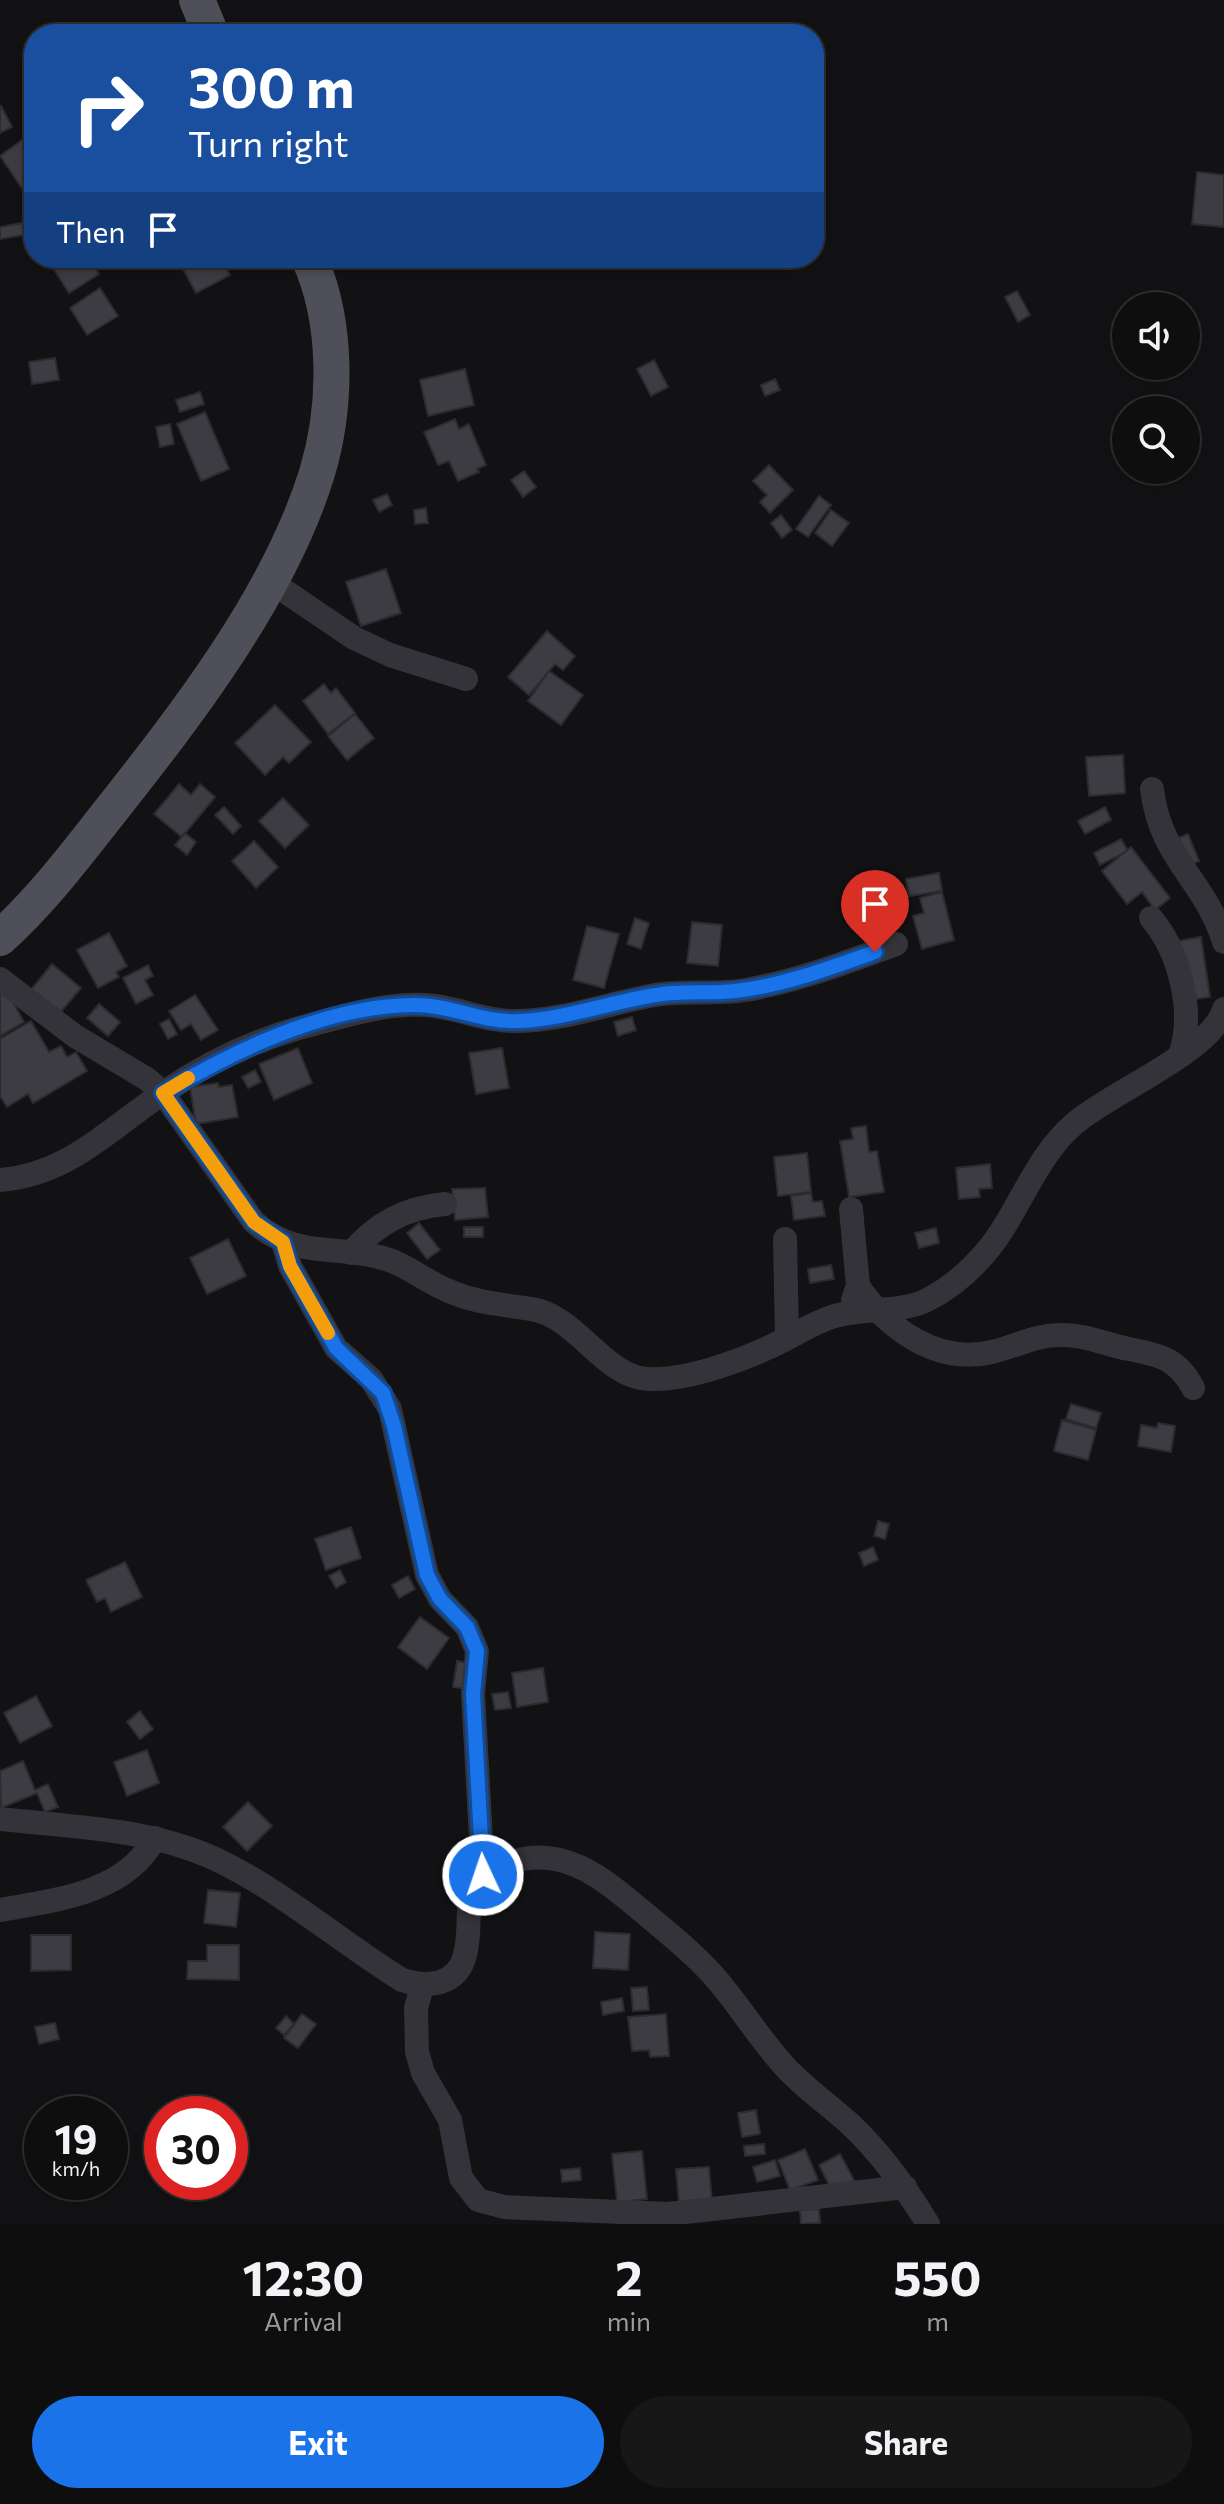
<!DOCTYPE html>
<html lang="en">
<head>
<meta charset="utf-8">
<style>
	body { margin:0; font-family:Commissioner,sans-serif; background:#171718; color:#f1f3f6; height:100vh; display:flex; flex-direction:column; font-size:30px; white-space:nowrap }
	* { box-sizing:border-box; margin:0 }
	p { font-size:26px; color:#9b9c9e }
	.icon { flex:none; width:44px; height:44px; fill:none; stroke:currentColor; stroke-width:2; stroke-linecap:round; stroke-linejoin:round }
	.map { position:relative; height:2224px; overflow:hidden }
	.drawer { display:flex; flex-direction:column; background:#0e0e0f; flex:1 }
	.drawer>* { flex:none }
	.hud { position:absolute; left:24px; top:24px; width:800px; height:244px; border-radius:32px; box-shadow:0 4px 12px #0003,0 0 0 2px #2e2e2f; background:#1a4fa0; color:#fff; overflow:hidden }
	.controls { position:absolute; left:1112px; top:292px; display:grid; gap:16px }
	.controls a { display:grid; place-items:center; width:88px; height:88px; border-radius:50%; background:#0e0e0f; box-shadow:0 4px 12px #0003,0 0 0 2px #2e2e2f; font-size:40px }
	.speed { position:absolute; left:24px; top:2096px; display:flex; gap:16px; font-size:40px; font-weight:700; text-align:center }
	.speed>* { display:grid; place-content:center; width:104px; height:104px; border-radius:50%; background:#0e0e0f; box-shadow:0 4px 12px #0003,0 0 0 2px #2e2e2f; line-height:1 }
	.speed small { font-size:20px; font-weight:400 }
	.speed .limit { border:12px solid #d22; background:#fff; color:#111 }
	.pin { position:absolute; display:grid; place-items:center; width:68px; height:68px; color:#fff; margin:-82px -34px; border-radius:50% 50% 50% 0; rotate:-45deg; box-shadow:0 0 8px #0007 }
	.pin .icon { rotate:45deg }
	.me { position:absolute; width:88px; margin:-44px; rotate:357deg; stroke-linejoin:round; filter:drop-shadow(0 0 6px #0008) }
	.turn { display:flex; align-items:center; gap:28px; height:168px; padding:0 32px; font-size:36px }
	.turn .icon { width:104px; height:104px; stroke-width:2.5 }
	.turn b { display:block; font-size:56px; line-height:68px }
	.then { display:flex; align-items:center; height:76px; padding:0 32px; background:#0003; gap:16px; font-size:30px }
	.eta { display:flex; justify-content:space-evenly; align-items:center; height:136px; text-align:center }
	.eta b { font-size:48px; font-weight:700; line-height:56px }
	.action { display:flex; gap:16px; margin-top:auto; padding:16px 32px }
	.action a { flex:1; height:92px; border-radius:48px; background:#1a73e8; color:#fff; font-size:32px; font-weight:700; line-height:92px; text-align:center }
	.action a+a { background:#171718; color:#f1f3f6 }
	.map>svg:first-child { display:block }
</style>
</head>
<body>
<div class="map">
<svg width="1224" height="2224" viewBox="0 0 1224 2224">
	<rect width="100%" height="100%" fill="#121214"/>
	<g fill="#3c3c42" stroke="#2c2c30" stroke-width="2">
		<polygon points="1,106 12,127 0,133 0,107"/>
		<polygon points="32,133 34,197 30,200 0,156"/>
		<polygon points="1197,172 1224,175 1224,227 1192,224"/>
		<polygon points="22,223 24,235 0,239 0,227"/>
		<polygon points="50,258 88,258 99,274 69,293 48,260"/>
		<polygon points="177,258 221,258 230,275 196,293"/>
		<polygon points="100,288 118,316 87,335 70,308"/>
		<polygon points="1017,291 1030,315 1018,322 1005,297"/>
		<polygon points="55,358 59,380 32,384 29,362"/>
		<polygon points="654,360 668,387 651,396 637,369"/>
		<polygon points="465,369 474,405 428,416 420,380"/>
		<polygon points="775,379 780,390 765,396 761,385"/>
		<polygon points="200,392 204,404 180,412 176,400"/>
		<polygon points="205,412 229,469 201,481 177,424"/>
		<polygon points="455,419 459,429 469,424 486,465 477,469 479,472 458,481 449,461 438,465 424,432"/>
		<polygon points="170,424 174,444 160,447 156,427"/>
		<polygon points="769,465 793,490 770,513 760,502 767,495 753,481"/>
		<polygon points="524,471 536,487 523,497 511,480"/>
		<polygon points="387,494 392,505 379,512 373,500"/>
		<polygon points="819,496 831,505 808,537 796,529"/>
		<polygon points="426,508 428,523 415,524 414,510"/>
		<polygon points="831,510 849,523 832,546 815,533"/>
		<polygon points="781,515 792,530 782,538 771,523"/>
		<polygon points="386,569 401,613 361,626 346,582"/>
		<polygon points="547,631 575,656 563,670 555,664 529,695 508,677"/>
		<polygon points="549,671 583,695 561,725 528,701"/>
		<polygon points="324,684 331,693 336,688 355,713 328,734 303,701"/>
		<polygon points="275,705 311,742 289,763 283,757 265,775 235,743"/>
		<polygon points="355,714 374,738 347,760 328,736"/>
		<polygon points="1123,755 1125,793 1089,796 1086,757"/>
		<polygon points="179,784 191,795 200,784 215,797 182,837 154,814"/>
		<polygon points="283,798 309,825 285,848 259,821"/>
		<polygon points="224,807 241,826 233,834 215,815"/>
		<polygon points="1105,807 1111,820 1085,834 1078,821"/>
		<polygon points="185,833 196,842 187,855 175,845"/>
		<polygon points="1188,834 1199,861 1187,866 1171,841"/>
		<polygon points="1121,839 1128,851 1100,865 1094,853"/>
		<polygon points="254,841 278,867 256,888 232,861"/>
		<polygon points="1131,847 1170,898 1155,910 1142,892 1127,904 1102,871"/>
		<polygon points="939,873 942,891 909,896 906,879"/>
		<polygon points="942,892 954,940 922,949 913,916 924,913 920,898"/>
		<polygon points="635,918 649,923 641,949 627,944"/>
		<polygon points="692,922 722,925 718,966 687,963"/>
		<polygon points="587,926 619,934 604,988 573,980"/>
		<polygon points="109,933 127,966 116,972 119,977 98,988 77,950"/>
		<polygon points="1201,937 1210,997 1182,1001 1172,942"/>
		<polygon points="52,964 81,988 58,1015 30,991"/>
		<polygon points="148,965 153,976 145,980 153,995 136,1004 123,978"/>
		<polygon points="5,988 24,1022 0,1036 0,990"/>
		<polygon points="195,995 218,1030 201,1040 191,1024 181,1030 169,1011"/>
		<polygon points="99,1004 120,1022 108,1036 87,1018"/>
		<polygon points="632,1017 636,1030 618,1036 614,1022"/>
		<polygon points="169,1019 177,1034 168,1039 160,1024"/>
		<polygon points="31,1021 49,1052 61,1046 67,1057 76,1052 87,1071 33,1103 28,1094 7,1107 0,1096 0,1039"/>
		<polygon points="298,1048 312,1083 274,1100 259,1064"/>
		<polygon points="502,1048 509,1088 476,1094 469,1053"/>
		<polygon points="255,1070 261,1082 248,1088 242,1077"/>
		<polygon points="218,1083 219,1087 232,1085 238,1117 196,1124 190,1087"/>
		<polygon points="866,1126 869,1152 877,1151 884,1192 849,1197 840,1141 853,1139 851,1128"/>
		<polygon points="807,1153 811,1192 778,1196 774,1157"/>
		<polygon points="990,1164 992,1188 979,1189 980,1197 959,1199 956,1168"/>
		<polygon points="485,1188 488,1217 455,1220 452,1189"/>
		<polygon points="811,1193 813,1202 822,1201 825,1216 794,1220 791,1196"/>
		<polygon points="419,1223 440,1250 427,1259 407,1233"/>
		<rect x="464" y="1227" width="19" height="10"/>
		<polygon points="936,1228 939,1243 919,1248 915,1233"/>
		<polygon points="228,1239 246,1276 207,1294 190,1258"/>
		<polygon points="831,1265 834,1279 810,1283 808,1269"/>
		<polygon points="1071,1404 1101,1413 1096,1428 1066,1419"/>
		<polygon points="1062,1420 1096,1430 1088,1460 1054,1451"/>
		<polygon points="1158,1423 1175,1426 1171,1452 1138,1446 1141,1425 1157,1428"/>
		<polygon points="878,1521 889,1524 885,1539 874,1536"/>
		<polygon points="351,1527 361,1558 326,1570 315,1539"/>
		<polygon points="873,1547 878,1560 864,1566 859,1553"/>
		<polygon points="125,1562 142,1597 111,1612 105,1598 97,1602 86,1580"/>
		<polygon points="340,1570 346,1582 336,1588 329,1576"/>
		<polygon points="408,1576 415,1589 399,1598 392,1585"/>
		<polygon points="420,1617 449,1638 427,1669 398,1647"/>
		<polygon points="457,1661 470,1663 467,1689 453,1687"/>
		<polygon points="543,1668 548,1702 517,1707 512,1673"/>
		<polygon points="508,1692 511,1708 495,1710 492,1694"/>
		<polygon points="36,1696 52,1726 20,1743 4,1713"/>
		<polygon points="140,1711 153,1729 140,1739 127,1722"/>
		<polygon points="147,1750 159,1783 127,1796 114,1762"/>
		<polygon points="23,1761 35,1790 48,1784 58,1807 45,1812 37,1793 1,1808 0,1771"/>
		<polygon points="248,1802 272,1826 247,1851 223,1827"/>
		<polygon points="208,1890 240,1893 236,1927 204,1923"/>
		<polygon points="595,1932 630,1934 628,1970 593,1968"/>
		<polygon points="31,1935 71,1935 71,1970 31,1971"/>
		<polygon points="207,1945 239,1945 239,1980 187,1979 188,1961 207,1961"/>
		<polygon points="647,1987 649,2010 633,2011 631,1988"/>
		<polygon points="622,1998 624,2011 603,2015 601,2002"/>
		<polygon points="302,2014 316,2024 298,2048 284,2038"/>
		<polygon points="666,2014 669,2056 650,2057 649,2050 632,2051 628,2017"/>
		<polygon points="286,2016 294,2024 284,2035 276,2028"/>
		<polygon points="55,2023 59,2039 39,2044 35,2027"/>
		<polygon points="756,2110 760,2134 742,2137 738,2113"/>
		<polygon points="764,2144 765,2154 745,2156 744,2146"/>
		<polygon points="805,2149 818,2180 790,2190 778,2160"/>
		<polygon points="642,2151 647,2199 617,2202 612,2154"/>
		<polygon points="840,2154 855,2182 833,2193 819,2165"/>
		<polygon points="775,2160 780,2176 757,2182 753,2167"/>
		<polygon points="709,2167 712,2202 679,2204 676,2169"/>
		<polygon points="580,2168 581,2180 562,2182 561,2170"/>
		<polygon points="819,2209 820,2223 801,2224 800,2210"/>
	</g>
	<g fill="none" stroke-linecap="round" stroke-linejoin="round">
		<g stroke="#333339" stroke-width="24">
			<polyline points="270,581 354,638 390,655 466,679"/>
			<path d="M1152,789c8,70 54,92 72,153"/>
			<path d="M1151,918c29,34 44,94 29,137"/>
			<path d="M0,979l75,57 72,43 16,14 91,129c41,36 77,23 125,35 26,6 45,24 70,34 27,12 53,13 82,18 45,6 74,69 117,70 42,2 101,-21 138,-40 16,-8 31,-18 49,-23 30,-9 66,-2 94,-17 17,-9 35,-23 48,-37 40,-40 53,-100 97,-138 36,-32 138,-72 150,-115"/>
			<path d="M0,1180c68,-5 109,-51 163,-87 41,-28 87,-51 136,-65 42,-11 92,-28 136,-22 29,4 54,16 84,15 46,-1 91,-18 136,-26 30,-5 61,0 91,-5 51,-9 102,-28 150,-46"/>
			<polyline points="851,1209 858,1286 853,1300"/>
			<polyline points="785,1239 787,1338"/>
			<polyline points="283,1242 290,1266 336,1348 371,1379 390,1409 427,1575 440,1599 467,1627 477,1651 473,1694 483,1875"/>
			<path d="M351,1253c26,-30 54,-45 94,-49"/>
			<path d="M858,1286c30,43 79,79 134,66 25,-6 45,-18 71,-17 24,0 44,10 66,14 31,6 49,10 64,39"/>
			<path d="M0,1819c70,8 145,9 211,38 68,31 128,84 191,123 25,8 55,6 63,-25 10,-39 -10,-72 40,-91 59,-23 102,18 144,53 22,18 44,36 63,57 27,30 47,65 75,95 19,20 42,36 63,55 32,30 56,64 78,100"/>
			<path d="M0,1910c56,-10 126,-17 155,-72"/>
			<polyline points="422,1987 416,2008 417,2052 423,2073 450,2120 461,2178 478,2200 504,2207 668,2214 905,2187"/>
		</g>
		<g stroke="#4e4f58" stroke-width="36">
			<polyline points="197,0 211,34"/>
			<path d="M0,938c41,-37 74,-81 108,-124 79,-100 171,-218 209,-341 20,-66 21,-151 -8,-215"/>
		</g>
	</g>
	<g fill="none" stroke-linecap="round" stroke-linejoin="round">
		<defs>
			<path id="route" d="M483,1875l-10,-181 4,-43 -10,-24 -27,-28 -13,-24 -33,-149 -11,-33 -47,-45 -46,-82 -7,-24 -29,-20 -91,-129c72,-43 163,-87 249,-88 37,-1 70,18 107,16 47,-2 91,-19 137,-26 26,-5 53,-1 79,-4 47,-5 95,-23 140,-39"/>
		</defs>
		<use href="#route" stroke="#114b97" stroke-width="20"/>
		<use href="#route" stroke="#1a73e8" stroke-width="14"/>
		<polyline stroke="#f59e0b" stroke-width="14" points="188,1078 163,1093 254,1222 283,1242 290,1266 328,1333"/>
	</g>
</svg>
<div class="controls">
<a><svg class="icon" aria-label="sound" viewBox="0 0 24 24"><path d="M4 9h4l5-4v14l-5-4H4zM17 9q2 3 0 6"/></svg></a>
<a><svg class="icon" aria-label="search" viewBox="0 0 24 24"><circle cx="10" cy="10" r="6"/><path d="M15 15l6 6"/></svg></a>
</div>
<div class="speed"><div>19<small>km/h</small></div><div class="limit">30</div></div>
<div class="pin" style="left:875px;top:952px;background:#d93025"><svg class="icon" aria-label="arrive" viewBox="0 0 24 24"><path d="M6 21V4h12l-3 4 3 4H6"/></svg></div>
<svg class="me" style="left:483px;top:1875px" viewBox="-20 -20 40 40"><circle r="17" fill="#1a73e8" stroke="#fff" stroke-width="3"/><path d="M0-11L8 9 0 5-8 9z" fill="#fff"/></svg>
<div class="hud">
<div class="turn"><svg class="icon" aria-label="right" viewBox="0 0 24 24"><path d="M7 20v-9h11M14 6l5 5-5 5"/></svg><div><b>300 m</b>Turn right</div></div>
<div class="then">Then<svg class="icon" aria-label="arrive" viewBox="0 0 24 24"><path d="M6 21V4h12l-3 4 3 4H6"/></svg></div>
</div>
</div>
<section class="drawer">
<div class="eta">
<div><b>12:30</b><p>Arrival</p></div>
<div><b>2</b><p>min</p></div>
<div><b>550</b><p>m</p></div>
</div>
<div class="action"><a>Exit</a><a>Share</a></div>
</section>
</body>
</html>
